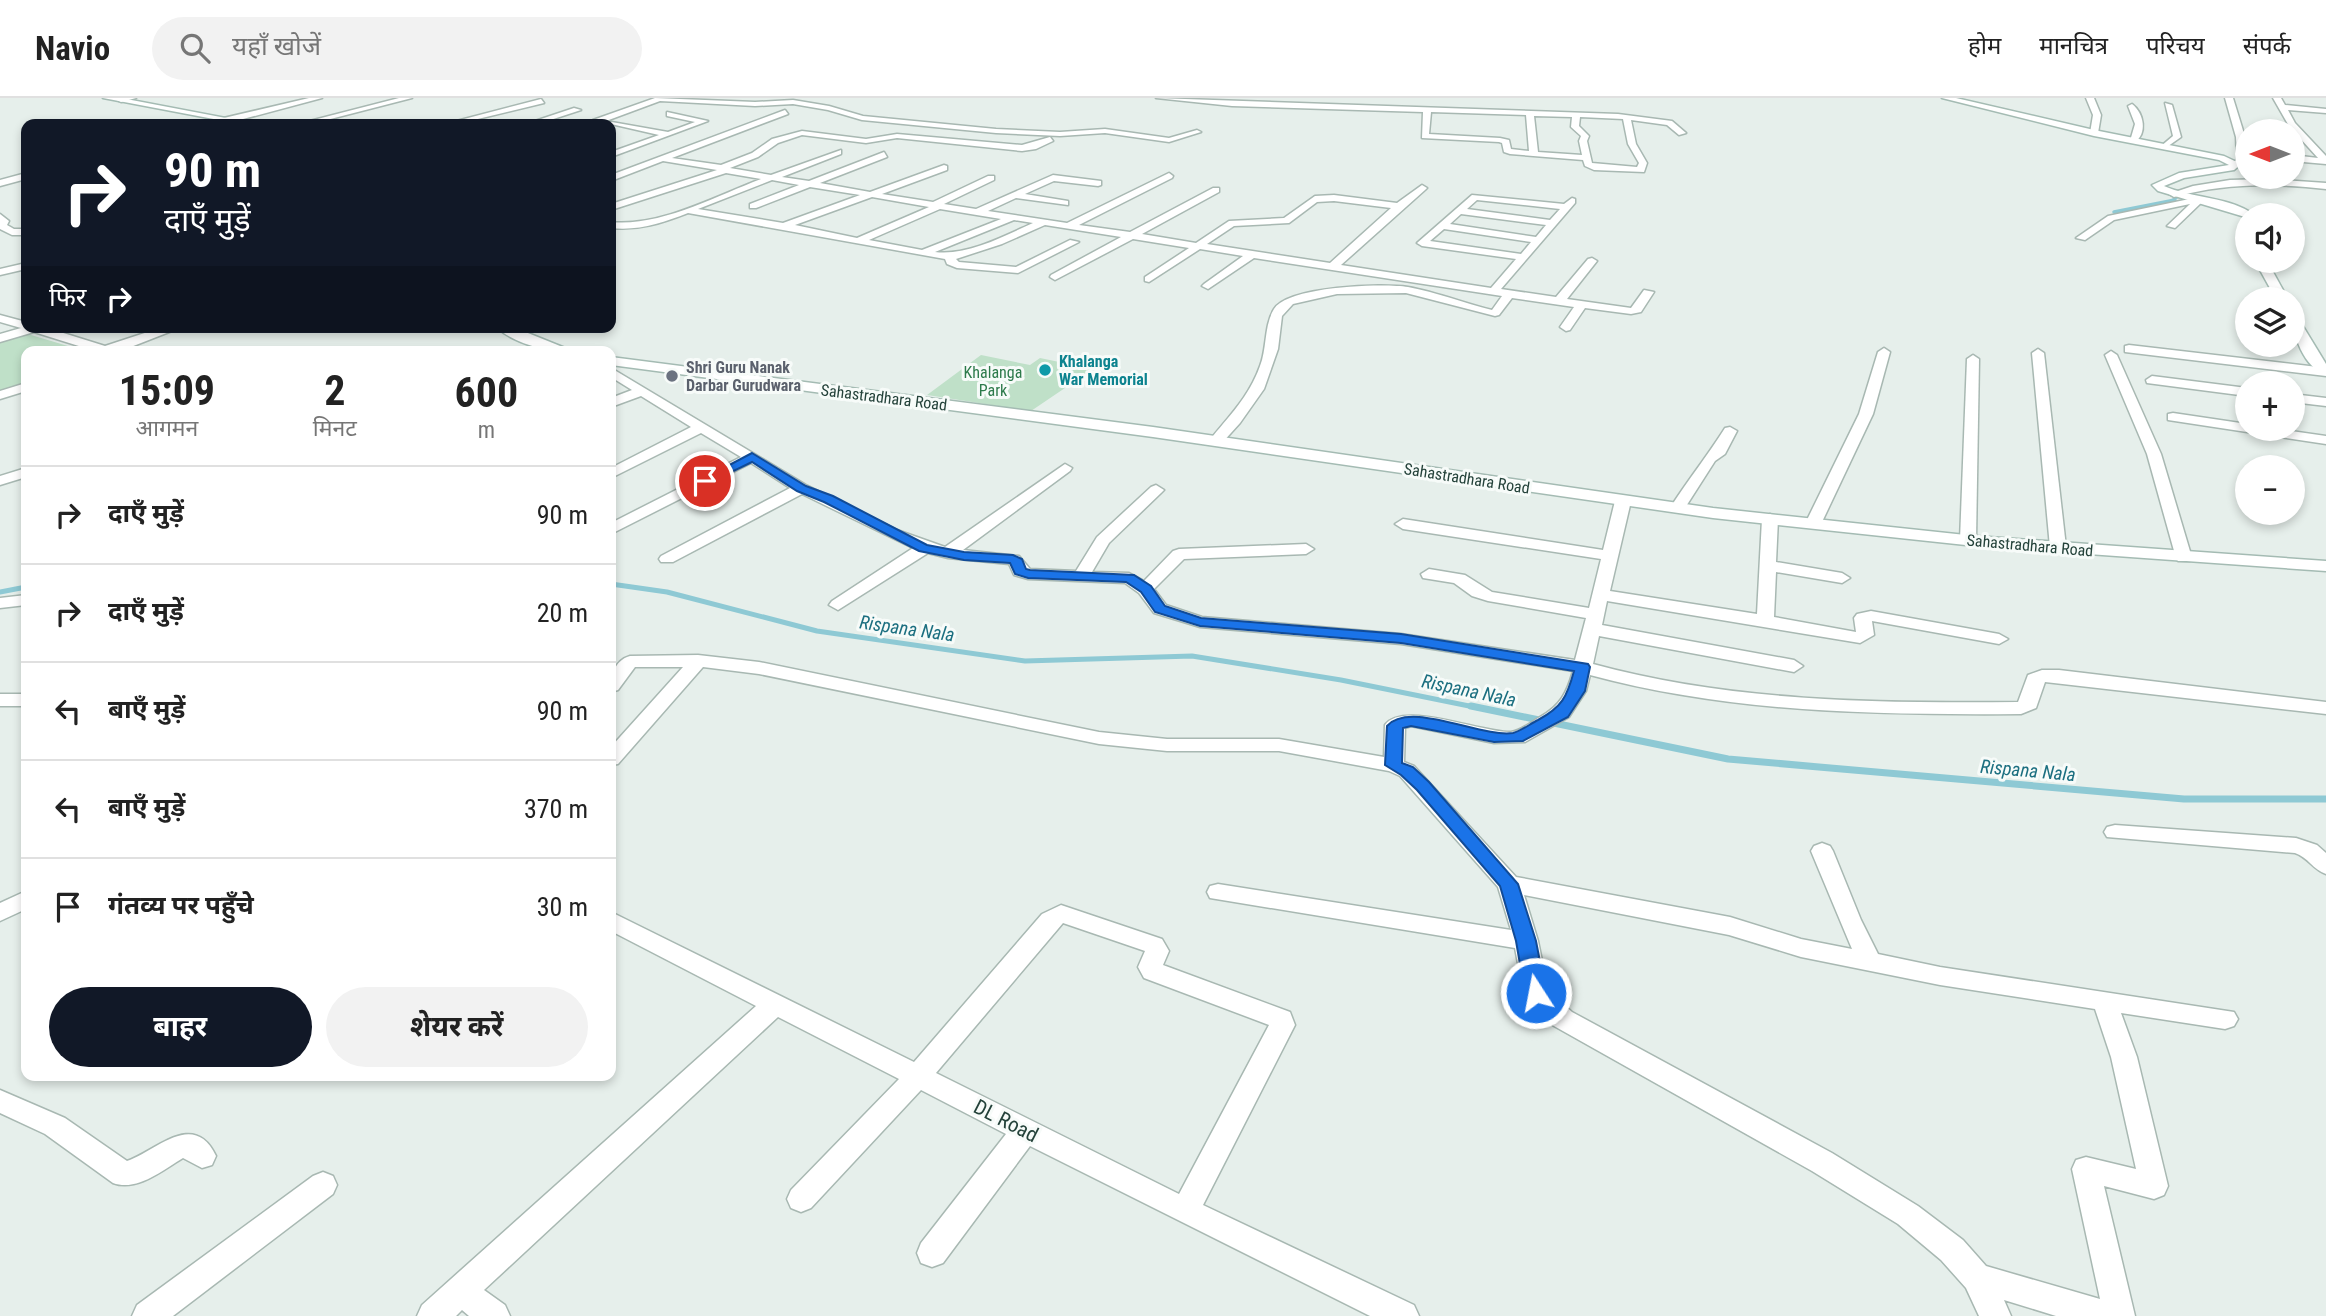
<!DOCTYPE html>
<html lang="hi">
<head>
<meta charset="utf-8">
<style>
	body { margin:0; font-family:"Roboto Condensed","Noto Sans Devanagari",sans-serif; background:#f2f2f2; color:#222; height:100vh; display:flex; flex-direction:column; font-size:26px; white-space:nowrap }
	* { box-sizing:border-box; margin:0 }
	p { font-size:23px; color:#767676 }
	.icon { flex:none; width:38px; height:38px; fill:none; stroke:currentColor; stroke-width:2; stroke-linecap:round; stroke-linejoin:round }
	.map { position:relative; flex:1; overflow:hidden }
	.details { position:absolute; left:21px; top:248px; width:595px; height:735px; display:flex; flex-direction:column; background:#fff; border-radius:14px; box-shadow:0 4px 10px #0003 }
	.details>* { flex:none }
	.top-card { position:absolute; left:21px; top:21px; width:595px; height:214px; border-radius:14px; box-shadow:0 4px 10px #0003; background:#111827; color:#fff; overflow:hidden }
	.needle { width:46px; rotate:270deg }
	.controls { position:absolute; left:2235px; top:21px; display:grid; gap:14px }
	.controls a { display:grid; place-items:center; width:70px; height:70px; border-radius:50%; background:#fff; box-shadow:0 4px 10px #0003; font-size:35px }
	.pin { position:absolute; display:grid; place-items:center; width:60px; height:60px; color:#fff; margin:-30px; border:4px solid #fff; border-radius:50%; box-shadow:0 2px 7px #0007 }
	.me { position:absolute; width:77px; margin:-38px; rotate:349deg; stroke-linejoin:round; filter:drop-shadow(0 0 5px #0008) }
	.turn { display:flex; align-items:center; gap:24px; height:147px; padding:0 28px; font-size:32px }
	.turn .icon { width:91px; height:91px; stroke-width:2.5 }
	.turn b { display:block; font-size:49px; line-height:60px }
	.then { display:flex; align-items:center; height:66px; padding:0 28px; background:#0003; gap:14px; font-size:26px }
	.eta { display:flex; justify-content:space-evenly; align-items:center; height:119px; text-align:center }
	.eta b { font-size:42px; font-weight:700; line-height:49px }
	.primary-button { display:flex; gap:14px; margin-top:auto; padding:14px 28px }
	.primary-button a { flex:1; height:80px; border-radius:42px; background:#111827; color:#fff; font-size:28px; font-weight:700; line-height:80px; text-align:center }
	.primary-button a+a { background:#f2f2f2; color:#222 }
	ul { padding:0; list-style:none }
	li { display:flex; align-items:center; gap:21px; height:98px; padding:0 28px; border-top:2px solid #e0e0e0 }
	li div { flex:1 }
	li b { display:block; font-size:26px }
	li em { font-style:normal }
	header { display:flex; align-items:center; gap:42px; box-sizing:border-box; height:98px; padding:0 35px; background:#fff; border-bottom:2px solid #e0e0e0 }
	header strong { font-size:33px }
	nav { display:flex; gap:38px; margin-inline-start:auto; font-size:24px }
	.search { width:490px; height:63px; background:#f2f2f2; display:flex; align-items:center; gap:18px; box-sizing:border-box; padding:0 24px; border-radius:38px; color:#767676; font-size:26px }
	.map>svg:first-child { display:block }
</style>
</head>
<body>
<header>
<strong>Navio</strong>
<div class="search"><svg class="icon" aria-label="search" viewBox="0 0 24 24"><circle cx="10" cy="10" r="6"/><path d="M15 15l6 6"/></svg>यहाँ खोजें</div>
<nav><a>होम</a><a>मानचित्र</a><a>परिचय</a><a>संपर्क</a></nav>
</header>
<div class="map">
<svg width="2326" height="1218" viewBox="0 0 2326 1218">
	<rect width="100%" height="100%" fill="#e6efeb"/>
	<g fill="#bfe0c8">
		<polygon points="21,234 88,254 26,254 26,286 0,295 0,241"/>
		<polygon points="981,257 1030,267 1040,260 1093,271 1031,313 927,297"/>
	</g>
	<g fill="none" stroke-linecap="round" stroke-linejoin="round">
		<polyline stroke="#8ec9d4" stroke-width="2.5" points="2170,103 2198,89"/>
		<polyline stroke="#8ec9d4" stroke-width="3.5" points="2114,114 2175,102"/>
		<g stroke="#8ec9d4" stroke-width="5">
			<polyline points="611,486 667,494 817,533 1025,563 1192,558 1341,582 1479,610"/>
			<polyline points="0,494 26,489"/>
		</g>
		<polyline stroke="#8ec9d4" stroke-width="7" points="1471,608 1728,661 2184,701 2326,701"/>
		<defs>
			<g id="street">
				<polygon points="120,0 136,0 121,4 117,2"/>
				<polygon points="309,0 322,0 232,24 198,26"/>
				<polygon points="399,0 412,0 311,26 298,26"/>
				<polygon points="655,0 755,4 793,2 829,8 863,18 996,31 1060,34 1105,31 1169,40 1197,32 1201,34 1169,44 1105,35 1060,38 996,35 862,22 828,12 793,6 755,8 660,3 606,23 668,34 695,24 667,18 667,14 708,23 611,59 611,54 659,37 611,26 596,26 593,22"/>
				<path d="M1156,0l462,16 54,7 14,12 -7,2 -12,-10 -36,-5 5,24 11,19 -3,9 -50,-2 -9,-4 -2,-6 -73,-6 -6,-2 -2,-9 -3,-1 -77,-4 1,-26 -191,-6zM1431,14l95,3 3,36 -18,-2 -2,-9 -9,-2 -71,-4zM1534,18l38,1 -1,10 10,9 -2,5 3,14 -44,-3zM1580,19l43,2 5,25 11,19 -2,4 -45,-4 -5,-22 2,-5 -10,-10z"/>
				<polygon points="2086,0 2094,0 2101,17 2098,35 2094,37 2090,35 2093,17"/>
				<polygon points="2225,0 2233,0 2245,39 2245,63 2235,68 2231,65 2237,62 2236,39"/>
				<polygon points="2273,0 2281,0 2285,7 2326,11 2326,15 2288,12 2295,25 2326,58 2326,66 2292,63 2292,57 2318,60 2289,28"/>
				<polygon points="541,1 544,5 457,26 445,26"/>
				<polygon points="2165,5 2172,7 2181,39 2164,51 2160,49 2173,38"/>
				<path d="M2132,6c12,9 16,30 2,39l-4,-2 5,-17 -7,-18z"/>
				<polygon points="574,10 581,12 538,26 526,26"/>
				<path d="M785,12l3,4 -116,44 49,7 31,-12 20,-14 30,-8 64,8 31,-5 125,11 28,-8 3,4 -17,8 -14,2 -125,-13 -31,5 -64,-8 -24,8 -20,14 -28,11 41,7 70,-25v4l-59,23 27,4 75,-29 3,5 -67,26 50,9 74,-27 3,1v4l-65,24 51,8 55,-26h6v4l-50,24 32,5 77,-34 48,6v4l-3,1 -44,-5 -29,13 43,7v4l-52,-7 -28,13 79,12 102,-50 4,3 -1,2 -93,47 51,7 83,-44h6v4l-77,42 54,9 33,-22 55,-3 31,-22 19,-1 63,8 25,-18 5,3 -2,2 -84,75 150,23 25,-29 -94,-13 -5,-3 55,-48 92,9 8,-6 3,1v4l-74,86 55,8 32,-38 4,-1 5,3 -30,38 64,9 13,-18 10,2 -13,20 -10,2 -46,-6 -15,22 -4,1 -6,-4 14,-20 -62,-9 -13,17 -4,1 -89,-23 -69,1 -44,10 -11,12 -4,33 -14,40 -24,34 -19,21 -5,1 -7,-4c20,-25 40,-44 51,-75 7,-17 4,-41 14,-57 14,-23 109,-26 134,-22 28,5 56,16 84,23l10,-14 -248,-38 -46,31 -6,-3 2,-2 39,-28 -43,-7 -51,33 -4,-1v-4l44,-29 -56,-9 -78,41 -5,-3 1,-2 70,-38 -76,-12 -43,19 -46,15 3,3 57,5 54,-27 9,2 -61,31 -61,-5 -10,-4 -2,-5 -257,-46c-26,10 -49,18 -77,15v-6c49,5 105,-26 150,-43l-35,-6 -115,37v-6l106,-34 -54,-9 -52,20v-6zM772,82l27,5 -49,19v4h6l54,-21 50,8 -77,28 -85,-14zM872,99l57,10 -72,31 -62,-13zM1477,102l83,9 -10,11 -83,-11zM1334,103l57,7 -61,55 -123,-19 27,-18 55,-3 28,-21zM940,111l61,10 -79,31 -53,-10zM1461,116l85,11 -10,12 -86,-13zM1014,122l19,3c-29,13 -66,33 -98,29zM1444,131l87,13 -10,12 -91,-13z"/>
				<polygon points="26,75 26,81 0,88 0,82"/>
				<path d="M2230,82l38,-1 58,4v6c-52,-6 -101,-6 -152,8l-5,-3 24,-8z"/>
				<polygon points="2199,99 2204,102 2202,104 2175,130 2167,128 2190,106 2114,122 2085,142 2076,140 2108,118"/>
				<polygon points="0,116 9,123 7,127 14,131 26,131 26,137 12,137 0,131"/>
				<polygon points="26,165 26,171 0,177 0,171"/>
				<polygon points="0,217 26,224 26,229 44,229 105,248 163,229 182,229 118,254 98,254 34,234 0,244 0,236 21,230 0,224"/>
				<polygon points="2129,247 2326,270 2326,278 2125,254 2125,248"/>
				<polygon points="1884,250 1890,254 1873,316 1821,426 1819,429 1807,429 1805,426 1859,316 1878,254"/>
				<polygon points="2038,251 2044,255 2066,449 2058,454 2050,449 2032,255"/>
				<polygon points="2111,253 2117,257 2161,356 2192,460 2190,463 2178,463 2176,460 2147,356 2105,257"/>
				<polygon points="1973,257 1979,261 1976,442 1968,447 1960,442 1967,261"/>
				<path d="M611,270l195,117 91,45 48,17 120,-83 7,4 -2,3 -107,79 56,6 11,13 46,2 21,-34 54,-50 5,-2 8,5 -3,3 -52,50 -17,29 37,1 15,8 29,-30 6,-2 127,-5 8,5 -8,5 -122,5 -30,30 12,16 36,12 199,17 174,26 11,-42 -98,-17 -16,-5 -18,-13 -31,-5 -2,-4 8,-5 36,6 27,17 97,16 12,-49 -198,-30 -8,-5 8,-5 200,31 12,-49 8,-5 8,5 -21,90 147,23 5,-95 8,-5 8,5 -2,43 66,11 8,5 -8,5 -66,-11 -2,45 82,15 -2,-14 3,-4 14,-3 128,23 9,5 -9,5 -127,-23 2,14 -14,8 -253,-42 -5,24 192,35 9,6 -9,6 -195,-36 -6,28c139,38 281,39 425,38l10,-27 14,-5h17l267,32v12l-281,-32 -9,26 -15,6c-145,1 -290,-1 -431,-39l-4,16 -17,26 -44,25 -31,1 -83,-17 -6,2 -1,34 10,4 102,111 214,40 71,22 51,10 -41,-98 3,-5 8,-3 8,3 3,5 28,69 17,34 62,13 294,45 4,7 -4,7 -9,3 -104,-16 16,44 31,129 -4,9 -10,4 -50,-13 31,130h-79l-52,-16 7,16h-32l-13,-28 -25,-28 -43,-36 -86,-53 -258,-145c-33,-27 -31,-38 -39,-78l-305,-50 -3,-6 3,-6 8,-2 293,46 -13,-43 -98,-111 -11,-5 -110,-20h-112l-68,-7 -340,-70 -56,-7 -85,97 -7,1v-18l72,-80h-48l-17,23 -7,2c0,-15 2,-31 19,-36l68,-1 61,7 340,70 68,7h112l105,18 1,-32c18,-25 97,8 126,7 10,-1 20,-10 29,-15 20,-11 27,-24 33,-46l-172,-27 -201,-17 -46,-14 -15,-20 -14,-10 -97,-4 -14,-4 -5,-11 -61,-6 -20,-5 -90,57 -9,-5 3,-4 81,-53 -111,-54 -129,68h-12l-2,-3 2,-3 129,-68 -39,-25 -140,71v-11l130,-66 -40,-24 -90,45v-10l80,-41 -50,-31 -30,11v-9l21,-8 -21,-13zM1524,797l205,40 72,22 139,28 155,24 16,48 25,112 -50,-12 -10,3 -4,9 28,130 -114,-33 -23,-26 -45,-34 -86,-53 -260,-141 -24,-22 -10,-49z"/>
				<polygon points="2152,278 2247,290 2247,298 2147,285 2146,282"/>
				<polygon points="26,285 26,293 0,301 0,293"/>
				<polygon points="2292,296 2326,300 2326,308 2292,304"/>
				<polygon points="2173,315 2247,326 2247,331 2277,331 2326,338 2326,346 2168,322 2168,316"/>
				<path d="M1730,329l7,4 -12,23 -10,7 -32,50h-10l-3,-3c18,-28 38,-53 55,-80z"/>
				<polygon points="26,370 26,379 0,387 0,378"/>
				<polygon points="26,497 26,507 0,510 0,500"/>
				<rect x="0" y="596" width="26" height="12"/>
				<path d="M2115,727l181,13 21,7 9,8v21c-13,-4 -18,-17 -31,-21l-188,-16 -3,-5 3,-5z"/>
				<polygon points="26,793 26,811 0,823 0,805"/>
				<path d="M1061,807l101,34 7,12 -6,14 127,47 5,13 -92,180 211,100 5,11h-49l-340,-170 -87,117 -11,4 -11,-4 -4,-10 4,-10 85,-109 -85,-44 -110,118 -10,4 -10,-4 -4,-9 4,-9 108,-111 -121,-62 -294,273 21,15 5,11h-41l-7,-6 -6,6h-39l5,-11 334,-299 -145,-75v-19l303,150 128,-148zM1063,825l82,28 -7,16 6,11 125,47 -90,169 -243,-121z"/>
				<path d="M0,992l65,28 62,43c29,-10 67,-52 89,-5l-4,9 -10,3 -19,-10c-20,12 -46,34 -70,25l-68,-49 -45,-21z"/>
				<polygon points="323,1074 333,1078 337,1087 333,1096 173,1218 132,1218 137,1207 313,1078"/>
			</g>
			<g id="secondary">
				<polygon points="103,0 121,0 257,26 240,26"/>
				<path d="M1942,0h14l138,32 130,26 17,8 -7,6 -50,8 -20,8c26,12 68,11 90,29l-9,2 -87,-26 -6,-6 27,-12 50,-8 -10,-5 -125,-24z"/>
				<polygon points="2255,163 2267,163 2288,201 2276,201"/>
				<path d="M2292,216l6,4 28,46v11c-22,-7 -34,-41 -34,-61z"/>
				<path d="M496,229h17l62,25c-26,0 -59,-7 -79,-25z"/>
				<polygon points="611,259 1153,329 1713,410 1975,438 2326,463 2326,473 1975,448 1713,420 1153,339 611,267"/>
			</g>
		</defs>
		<use href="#street" stroke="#a8b8b2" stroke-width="3"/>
		<use href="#secondary" stroke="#a4bbb3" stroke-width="3"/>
		<use href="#street" fill="#fff" fill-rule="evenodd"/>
		<use href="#secondary" fill="#fff" fill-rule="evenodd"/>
	</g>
	<path fill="#1a73e8" stroke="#114b97" stroke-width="2" d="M752,355l54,33 27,10 94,49 37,7 49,3 9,4 4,10 4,1 104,5 17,11 14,20 36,12 200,16 187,30 2,3 -5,24 -17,26 -45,24 -29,1 -83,-16 -8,2 -1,35 11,4 16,15 89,102 18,57 10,52 -3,6 -7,2 -8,-2 -3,-6 -9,-52 -16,-55 -83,-96 -16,-15 -16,-10 2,-39c23,-26 94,12 126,7 8,-2 17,-9 25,-13 24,-13 29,-23 36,-49l-173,-28 -201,-17 -45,-14 -14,-20 -15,-10 -98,-4 -13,-4 -5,-11 -46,-3 -45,-9 -95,-49 -27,-11 -45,-29 -43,21 -10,-2z"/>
	<circle fill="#0f9aa8" stroke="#f7fbf9" stroke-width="2.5" cx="1045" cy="272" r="7"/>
	<circle fill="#6b7280" stroke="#f7fbf9" stroke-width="2.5" cx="672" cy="278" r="7"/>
	<g text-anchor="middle" stroke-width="6" stroke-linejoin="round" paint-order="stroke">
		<g font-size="16" font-weight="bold" fill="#0d838f" stroke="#f7fbf9" text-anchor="start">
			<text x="1059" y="269">Khalanga<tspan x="1059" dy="18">War Memorial</tspan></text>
		</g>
		<g font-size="16" font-weight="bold" fill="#5b616d" stroke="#f7fbf9" text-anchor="start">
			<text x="686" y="275">Shri Guru Nanak<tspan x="686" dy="18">Darbar Gurudwara</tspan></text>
		</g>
		<g font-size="16" fill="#2d7a4b" stroke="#f7fbf9">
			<text x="993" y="280">Khalanga<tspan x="993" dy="18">Park</tspan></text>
		</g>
		<g font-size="16" fill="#24423a" stroke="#f7fbf9">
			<text transform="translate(884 299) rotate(7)" y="6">Sahastradhara Road</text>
			<text transform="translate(1467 380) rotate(9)" y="6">Sahastradhara Road</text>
			<text transform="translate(2030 447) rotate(5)" y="6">Sahastradhara Road</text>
		</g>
		<g font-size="19" font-style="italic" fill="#1c6f80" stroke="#f7fbf9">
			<text transform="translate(907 530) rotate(8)" y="7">Rispana Nala</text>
			<text transform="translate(1469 592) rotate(12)" y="7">Rispana Nala</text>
			<text transform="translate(2028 672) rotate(5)" y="7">Rispana Nala</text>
		</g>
		<g font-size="21" fill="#24423a" stroke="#f7fbf9">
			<text transform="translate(1006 1023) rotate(27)" y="7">DL Road</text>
		</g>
	</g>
</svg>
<div class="controls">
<a><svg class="needle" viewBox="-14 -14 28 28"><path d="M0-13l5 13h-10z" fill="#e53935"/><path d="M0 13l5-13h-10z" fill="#767676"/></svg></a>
<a><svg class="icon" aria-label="sound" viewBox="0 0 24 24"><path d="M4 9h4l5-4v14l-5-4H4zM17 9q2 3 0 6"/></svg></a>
<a><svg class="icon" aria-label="layers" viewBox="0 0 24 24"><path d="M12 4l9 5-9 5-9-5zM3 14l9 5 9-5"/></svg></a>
<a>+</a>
<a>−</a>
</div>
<div class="pin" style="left:705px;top:383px;background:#d93025"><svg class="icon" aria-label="arrive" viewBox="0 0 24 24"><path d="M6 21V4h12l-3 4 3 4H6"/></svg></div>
<svg class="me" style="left:1536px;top:895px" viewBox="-20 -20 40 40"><circle r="17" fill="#1a73e8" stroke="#fff" stroke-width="3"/><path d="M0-11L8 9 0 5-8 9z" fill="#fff"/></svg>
<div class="top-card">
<div class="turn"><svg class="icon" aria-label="right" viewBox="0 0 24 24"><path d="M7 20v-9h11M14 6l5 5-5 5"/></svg><div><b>90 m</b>दाएँ मुड़ें</div></div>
<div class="then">फिर<svg class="icon" aria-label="right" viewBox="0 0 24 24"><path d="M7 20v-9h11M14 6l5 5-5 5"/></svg></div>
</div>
<section class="details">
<div class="eta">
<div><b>15:09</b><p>आगमन</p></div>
<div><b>2</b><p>मिनट</p></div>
<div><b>600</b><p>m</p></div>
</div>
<ul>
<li><svg class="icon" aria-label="right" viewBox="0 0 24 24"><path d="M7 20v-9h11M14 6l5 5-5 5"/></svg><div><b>दाएँ मुड़ें</b></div><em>90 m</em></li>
<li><svg class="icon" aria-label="right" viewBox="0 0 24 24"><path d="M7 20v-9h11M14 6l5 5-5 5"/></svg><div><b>दाएँ मुड़ें</b></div><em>20 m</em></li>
<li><svg class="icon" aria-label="left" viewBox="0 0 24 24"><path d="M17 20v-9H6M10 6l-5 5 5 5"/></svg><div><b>बाएँ मुड़ें</b></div><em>90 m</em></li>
<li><svg class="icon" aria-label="left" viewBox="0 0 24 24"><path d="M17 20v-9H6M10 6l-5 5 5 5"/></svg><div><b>बाएँ मुड़ें</b></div><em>370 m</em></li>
<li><svg class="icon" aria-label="arrive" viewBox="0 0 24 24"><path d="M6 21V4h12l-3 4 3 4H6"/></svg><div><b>गंतव्य पर पहुँचे</b></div><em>30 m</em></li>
</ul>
<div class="primary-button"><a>बाहर</a><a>शेयर करें</a></div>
</section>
</div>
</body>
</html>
